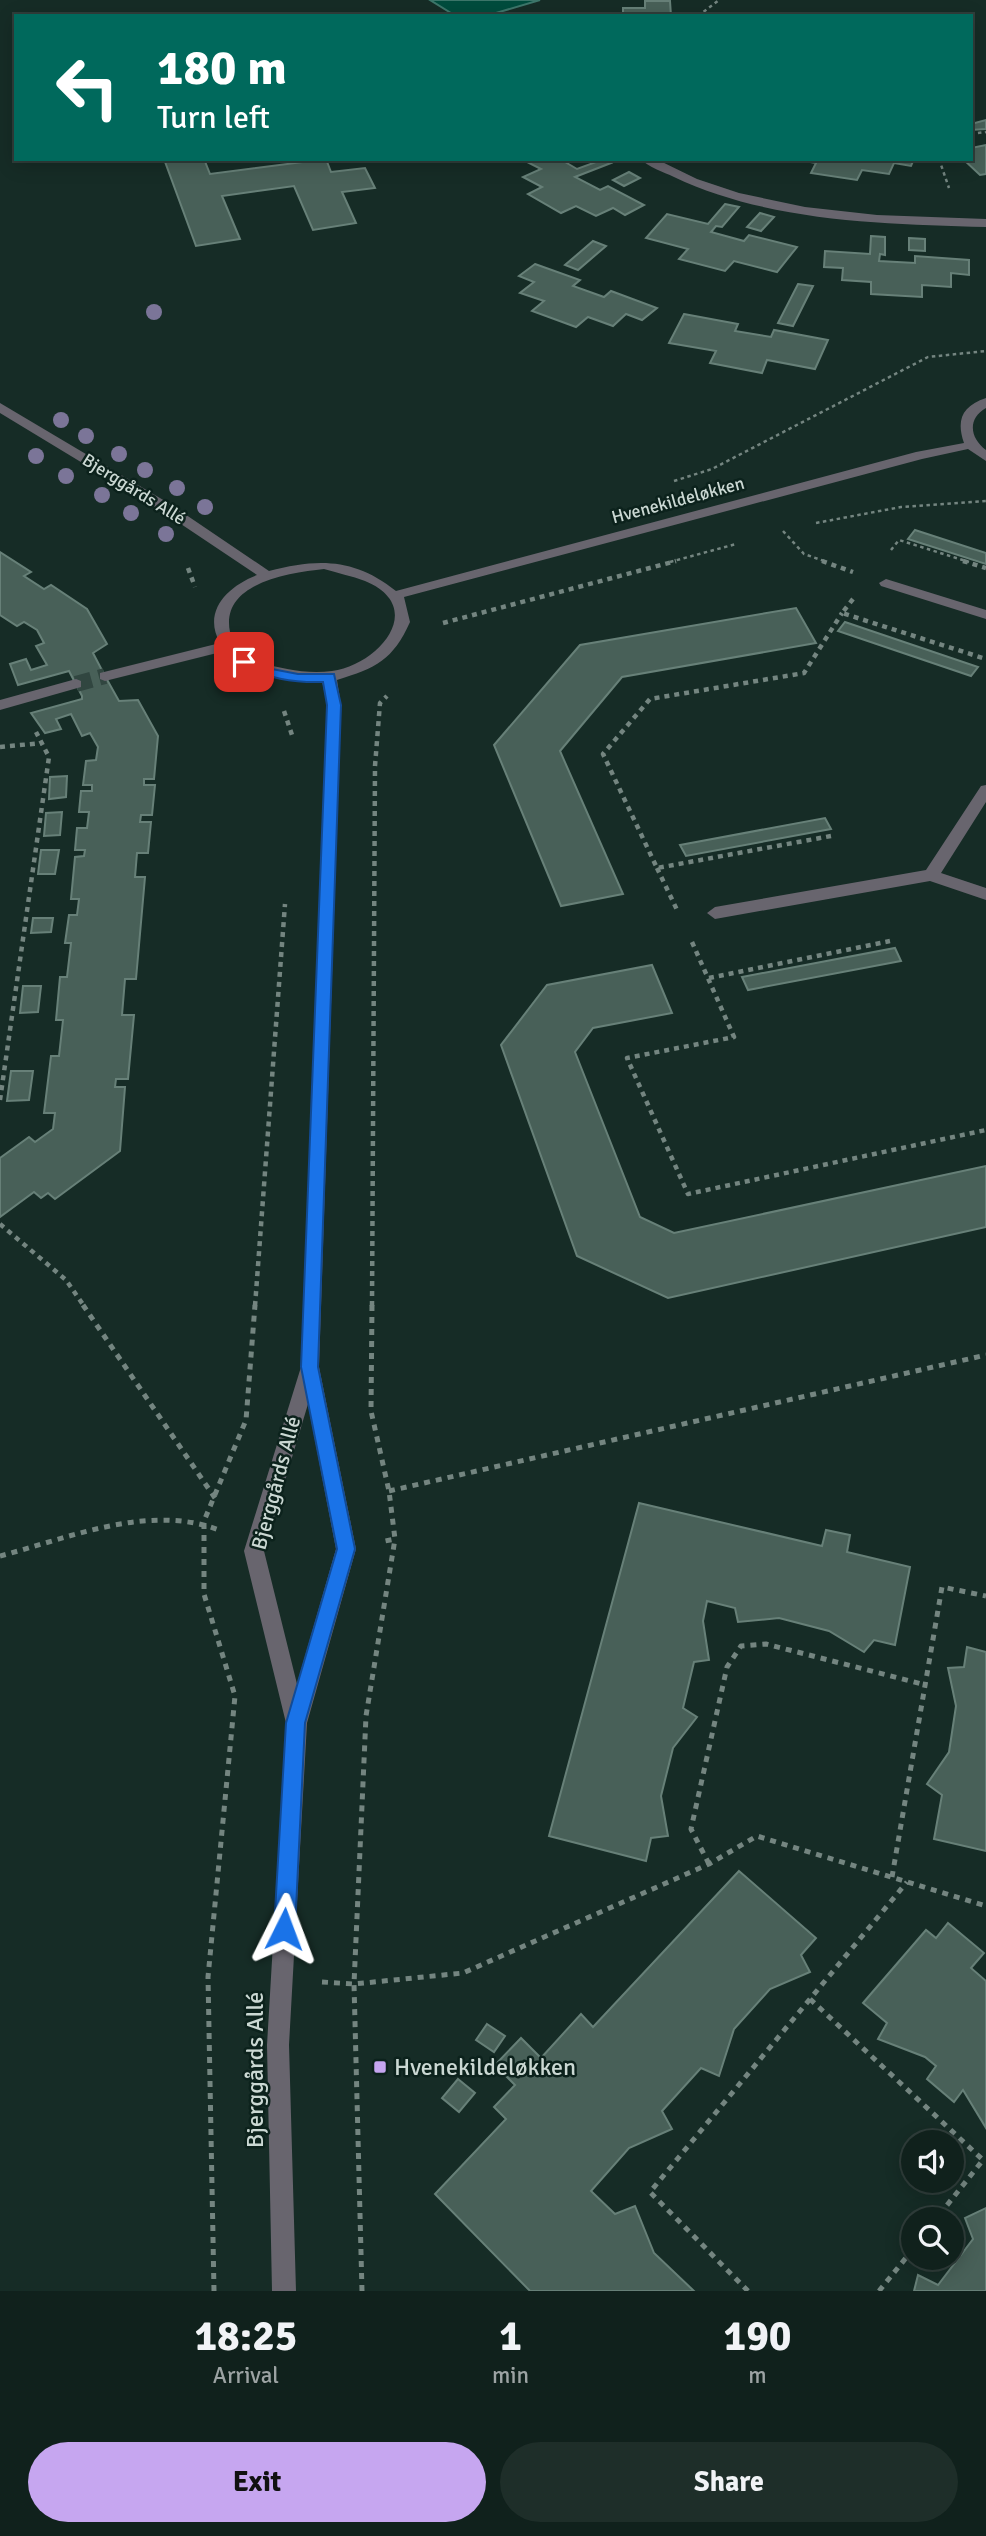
<!DOCTYPE html>
<html lang="en">
<head>
<meta charset="utf-8">
<style>
	body { margin:0; font-family:Signika,sans-serif; background:#1e2e29; color:#f1f3f6; height:100vh; display:flex; flex-direction:column; font-size:26px; white-space:nowrap }
	* { box-sizing:border-box; margin:0 }
	p { font-size:23px; color:#9ca3a3 }
	.icon { flex:none; width:38px; height:38px; fill:none; stroke:currentColor; stroke-width:2; stroke-linecap:round; stroke-linejoin:round }
	.map { position:relative; height:2291px; overflow:hidden }
	.panel { display:flex; flex-direction:column; background:#10211c; flex:1 }
	.panel>* { flex:none }
	.top-card { position:absolute; left:14px; top:14px; width:959px; height:147px; border-radius:0px; box-shadow:0 4px 18px #0003,0 0 0 2px #303e3b; background:#00695c; color:#fff; overflow:hidden }
	.controls { position:absolute; left:901px; top:2130px; display:grid; gap:14px }
	.controls a { display:grid; place-items:center; width:63px; height:63px; border-radius:50%; background:#10211c; box-shadow:0 4px 18px #0003,0 0 0 2px #303e3b; font-size:35px }
	.pin { position:absolute; display:grid; place-items:center; width:60px; height:60px; color:#fff; margin:-30px; border-radius:14px; box-shadow:0 4px 10px #0006 }
	.me { position:absolute; width:77px; margin:-38px; rotate:3deg; stroke-linejoin:round; filter:drop-shadow(0 0 5px #0008) }
	.turn { display:flex; align-items:center; gap:24px; height:147px; padding:0 28px; font-size:32px }
	.turn .icon { width:91px; height:91px; stroke-width:2.5 }
	.turn b { display:block; font-size:49px; line-height:60px }
	.eta { display:flex; justify-content:space-evenly; align-items:center; height:119px; text-align:center }
	.eta b { font-size:42px; font-weight:800; line-height:49px }
	.primary-button { display:flex; gap:14px; margin-top:auto; padding:14px 28px }
	.primary-button a { flex:1; height:80px; border-radius:42px; background:#c6a6f0; color:#111; font-size:28px; font-weight:800; line-height:80px; text-align:center }
	.primary-button a+a { background:#1e2e29; color:#f1f3f6 }
	.map>svg:first-child { display:block }
</style>
</head>
<body>
<div class="map">
<svg width="986" height="2291" viewBox="0 0 986 2291">
	<rect width="100%" height="100%" fill="#162c26"/>
	<polygon fill="#004c3d" stroke="#3d766a" stroke-width="2" points="430,0 540,0 496,13 451,13"/>
	<g fill="#486058" stroke="#678078" stroke-width="2">
		<polygon points="645,1 670,1 671,16 623,16 623,8 645,8"/>
		<polygon points="986,120 986,129 971,130 971,124"/>
		<polygon points="986,145 986,174 980,175 963,159 971,159 971,148"/>
		<polygon points="164,159 204,159 210,174 326,159 331,172 365,168 375,188 342,192 356,223 313,230 294,186 222,196 240,239 196,246"/>
		<polygon points="536,159 560,159 577,169 604,159 611,163 575,177 600,190 608,186 644,205 625,215 613,208 596,216 576,206 561,213 528,194 542,187 523,177 541,169 529,163"/>
		<polygon points="793,159 914,159 911,166 894,163 889,174 862,170 857,180 811,173 816,163"/>
		<polygon points="629,172 640,178 624,186 613,180"/>
		<polygon points="725,204 739,207 722,227 716,226 711,232 744,241 749,235 797,247 777,272 734,261 725,271 679,259 688,249 646,238 667,214 708,224"/>
		<polygon points="760,213 774,217 761,231 747,227"/>
		<polygon points="871,236 885,237 885,255 880,254 879,261 915,263 915,256 969,260 969,275 951,273 951,287 922,285 922,297 871,294 871,282 842,280 843,268 824,267 825,251 870,254"/>
		<polygon points="909,238 925,239 925,251 909,250"/>
		<polygon points="593,241 606,246 578,270 565,265"/>
		<polygon points="535,264 580,280 573,286 604,297 611,291 657,308 642,320 626,314 613,326 588,317 576,327 532,311 544,301 520,293 534,282 519,276"/>
		<polygon points="798,284 813,286 793,326 778,323"/>
		<polygon points="684,314 738,324 735,331 771,337 774,330 828,340 815,369 767,360 762,373 710,363 716,351 669,343"/>
		<polygon points="915,530 986,553 986,564 908,539"/>
		<polygon points="0,552 31,572 24,576 44,589 51,585 87,609 107,644 93,653 105,676 119,701 138,700 158,736 154,779 144,779 144,785 155,785 152,815 141,815 140,822 151,822 148,853 137,853 135,877 145,877 136,979 125,979 122,1015 134,1015 128,1079 116,1079 115,1087 125,1087 120,1151 55,1199 48,1193 41,1198 34,1192 0,1217 0,1158 29,1137 35,1142 53,1129 55,1113 44,1113 51,1056 59,1056 63,1020 56,1020 60,977 67,977 71,943 65,943 69,915 77,915 79,899 71,899 75,857 84,856 85,850 75,850 77,828 87,828 89,812 79,812 81,791 92,791 92,785 83,785 86,761 96,760 98,747 90,733 82,736 71,714 56,719 61,729 45,733 31,713 82,699 82,696 69,671 18,685 10,664 26,659 31,670 47,665 36,646 44,643 37,630 24,622 17,626 0,615"/>
		<polygon points="796,608 816,643 622,677 560,751 623,894 561,906 494,745 580,645"/>
		<polygon points="845,622 978,667 971,676 838,631"/>
		<polygon points="67,776 66,797 49,799 50,777"/>
		<polygon points="62,812 60,835 44,836 46,813"/>
		<polygon points="825,818 831,829 686,856 680,845"/>
		<polygon points="41,850 59,850 55,874 38,874"/>
		<polygon points="33,918 53,918 51,932 31,933"/>
		<polygon points="895,948 901,961 748,990 742,977"/>
		<polygon points="652,965 672,1013 593,1028 575,1052 640,1217 674,1233 986,1166 986,1227 668,1298 577,1256 501,1045 547,985"/>
		<polygon points="23,986 41,986 38,1012 20,1013"/>
		<polygon points="11,1071 33,1071 29,1100 7,1101"/>
		<polygon points="639,1503 822,1546 826,1530 850,1535 847,1552 910,1567 895,1645 874,1640 864,1652 829,1631 779,1618 738,1622 735,1608 707,1601 703,1621 709,1660 694,1662 683,1708 697,1717 673,1748 661,1796 668,1836 651,1838 646,1861 549,1836"/>
		<polygon points="967,1647 986,1652 986,1851 934,1839 942,1795 927,1784 949,1752 956,1706 948,1668 964,1667"/>
		<polygon points="739,1871 816,1938 801,1955 810,1972 770,1989 734,2029 719,2076 701,2068 662,2111 672,2129 629,2148 591,2191 615,2214 635,2206 654,2253 694,2291 530,2291 435,2194 506,2119 494,2107 515,2085 495,2065 521,2038 541,2058 581,2014 593,2027"/>
		<polygon points="948,1923 984,1953 971,1968 986,1981 986,2128 963,2090 954,2102 927,2079 936,2066 925,2057 878,2039 887,2023 863,2003 926,1930 936,1938"/>
		<polygon points="487,2024 505,2036 494,2052 476,2040"/>
		<polygon points="458,2079 475,2093 459,2112 442,2098"/>
		<polygon points="986,2208 986,2291 914,2291 918,2275 938,2285 973,2239 965,2218"/>
	</g>
	<g fill="none" stroke-linecap="round" stroke-linejoin="round">
		<polyline stroke="#314640" stroke-width="16" stroke-dasharray="16 8" stroke-linecap="butt" points="76,684 105,676"/>
		<g stroke="#748580" stroke-width="2.5" stroke-dasharray="3.5 3.5" stroke-linecap="butt">
			<polyline points="698,16 719,0"/>
			<polyline points="971,134 986,132"/>
			<polyline points="939,159 949,188"/>
			<polyline points="674,481 712,469 928,357 986,351"/>
			<polyline points="816,523 901,507 986,501"/>
			<polyline points="783,531 804,554 827,562"/>
			<polyline points="891,550 899,540 969,562"/>
			<polyline points="670,562 736,544"/>
		</g>
		<g stroke="#748580" stroke-width="4.5" stroke-dasharray="5 5" stroke-linecap="butt">
			<polyline points="822,561 853,572"/>
			<polyline points="963,561 986,568"/>
			<polyline points="188,568 195,587"/>
			<polyline points="853,599 842,613 986,659"/>
			<polyline points="443,623 676,561"/>
			<polyline points="284,711 292,735"/>
			<polyline points="0,747 42,743"/>
			<polyline points="831,836 657,868 603,754 650,699 804,673 842,613"/>
			<polyline points="657,868 678,912"/>
			<polyline points="692,942 734,1037 627,1058 688,1194 986,1130"/>
			<polyline points="709,978 890,941"/>
			<polyline points="0,1100 49,757 36,732"/>
			<polyline points="0,1224 66,1280 84,1306"/>
			<polyline points="255,1306 285,904"/>
			<polyline points="372,1306 375,766 380,703 387,696"/>
		</g>
		<g stroke="#748580" stroke-width="5" stroke-dasharray="6 6" stroke-linecap="butt">
			<polyline points="83,1305 215,1498"/>
			<polyline points="372,1305 371,1411 389,1491 395,1539 385,1541"/>
			<polyline points="389,1491 986,1355"/>
			<path d="M0,1556c69,-18 149,-53 219,-26"/>
			<polyline points="709,1864 691,1829 727,1667 741,1646 766,1644 926,1685"/>
			<polyline points="892,1877 942,1587 986,1596"/>
			<polyline points="322,1982 354,1984 463,1973 709,1864 757,1836 986,1906"/>
			<polyline points="810,1999 983,2160 936,2219"/>
			<polyline points="214,2291 208,1977 235,1696 204,1594 204,1521 246,1420 255,1305"/>
			<polyline points="362,2291 354,1984 366,1716 395,1539"/>
			<polyline points="748,2291 650,2192 907,1882"/>
			<polyline points="879,2291 914,2248"/>
		</g>
		<g fill="#68656e" fill-rule="evenodd">
			<path d="M640,159h16l41,20 42,14 66,14 72,8 109,4v8c-103,-3 -217,-5 -312,-50 -11,-5 -25,-10 -34,-18z"/>
			<path d="M986,398v10c-19,11 -16,30 0,42v11l-18,-12 -46,10 -518,138 6,25c-17,38 -34,46 -73,58l4,25 -22,662 37,182 -49,174 -18,322 7,246h-24l-5,-246 19,-322 -42,-172 57,-184 26,-662 -5,-24c-31,1 -76,-4 -97,-30l-120,30 -5,-2v-6l120,-30c-18,-32 8,-57 37,-68l-97,-65 -160,-97v-10l170,101 99,67c49,-13 86,-13 127,20l520,-139 48,-9c-8,-23 -2,-37 22,-45zM324,569c13,4 28,7 41,12 63,26 14,84 -33,90 -26,3 -49,-2 -74,-9 -14,-5 -25,-16 -28,-30 -10,-49 58,-59 94,-63zM308,1404l28,145 -39,135 -33,-133z"/>
			<polygon points="886,579 986,610 986,619 881,586 879,583"/>
			<polygon points="76,679 81,681 81,687 0,710 0,700"/>
			<polygon points="986,785 986,802 941,873 986,888 986,900 930,881 715,919 707,913 715,907 926,870 981,786"/>
		</g>
	</g>
	<g fill="#7b7598">
		<circle cx="154" cy="312" r="8"/>
		<circle cx="61" cy="420" r="8"/>
		<circle cx="86" cy="436" r="8"/>
		<circle cx="119" cy="454" r="8"/>
		<circle cx="36" cy="456" r="8"/>
		<circle cx="145" cy="470" r="8"/>
		<circle cx="66" cy="476" r="8"/>
		<circle cx="177" cy="488" r="8"/>
		<circle cx="102" cy="495" r="8"/>
		<circle cx="205" cy="507" r="8"/>
		<circle cx="131" cy="513" r="8"/>
		<circle cx="166" cy="534" r="8"/>
	</g>
	<path fill="#1a73e8" stroke="#114b97" stroke-width="2" d="M244,658l28,11 26,5h36l7,31 -23,662 37,182 -50,174 -10,206 -3,7 -8,3 -7,-3 -3,-7 12,-206 51,-174 -36,-182 26,-662 -4,-23c-31,1 -55,-4 -84,-17l-1,-3z"/>
	<rect fill="#c6a6f0" stroke="#0c221c" stroke-width="2.5" x="373" y="2060" width="14" height="14" rx="3.5"/>
	<g text-anchor="middle" stroke-width="5" stroke-linejoin="round" paint-order="stroke">
		<g font-size="18" fill="#cbd8d3" stroke="#0c221c">
			<text transform="translate(134 489) rotate(32)" y="6">Bjerggårds Allé</text>
			<text transform="translate(678 500) rotate(-15)" y="6">Hvenekildeløkken</text>
		</g>
		<g font-size="21" fill="#cbd8d3" stroke="#0c221c">
			<text transform="translate(276 1483) rotate(-75)" y="7">Bjerggårds Allé</text>
		</g>
		<g font-size="24" fill="#cbd8d3" stroke="#0c221c" text-anchor="start">
			<text x="394" y="2075">Hvenekildeløkken</text>
		</g>
		<g font-size="24" fill="#cbd8d3" stroke="#0c221c">
			<text transform="translate(255 2070) rotate(-90)" y="8">Bjerggårds Allé</text>
		</g>
	</g>
</svg>
<div class="controls">
<a><svg class="icon" aria-label="sound" viewBox="0 0 24 24"><path d="M4 9h4l5-4v14l-5-4H4zM17 9q2 3 0 6"/></svg></a>
<a><svg class="icon" aria-label="search" viewBox="0 0 24 24"><circle cx="10" cy="10" r="6"/><path d="M15 15l6 6"/></svg></a>
</div>
<div class="pin" style="left:244px;top:662px;background:#d93025"><svg class="icon" aria-label="arrive" viewBox="0 0 24 24"><path d="M6 21V4h12l-3 4 3 4H6"/></svg></div>
<svg class="me" style="left:284px;top:1929px" viewBox="-20 -20 40 40"><path d="M0-17L14 15 0 8-14 15z" fill="#1a73e8" stroke="#fff" stroke-width="4"/></svg>
<div class="top-card">
<div class="turn"><svg class="icon" aria-label="left" viewBox="0 0 24 24"><path d="M17 20v-9H6M10 6l-5 5 5 5"/></svg><div><b>180 m</b>Turn left</div></div>
</div>
</div>
<section class="panel">
<div class="eta">
<div><b>18:25</b><p>Arrival</p></div>
<div><b>1</b><p>min</p></div>
<div><b>190</b><p>m</p></div>
</div>
<div class="primary-button"><a>Exit</a><a>Share</a></div>
</section>
</body>
</html>
